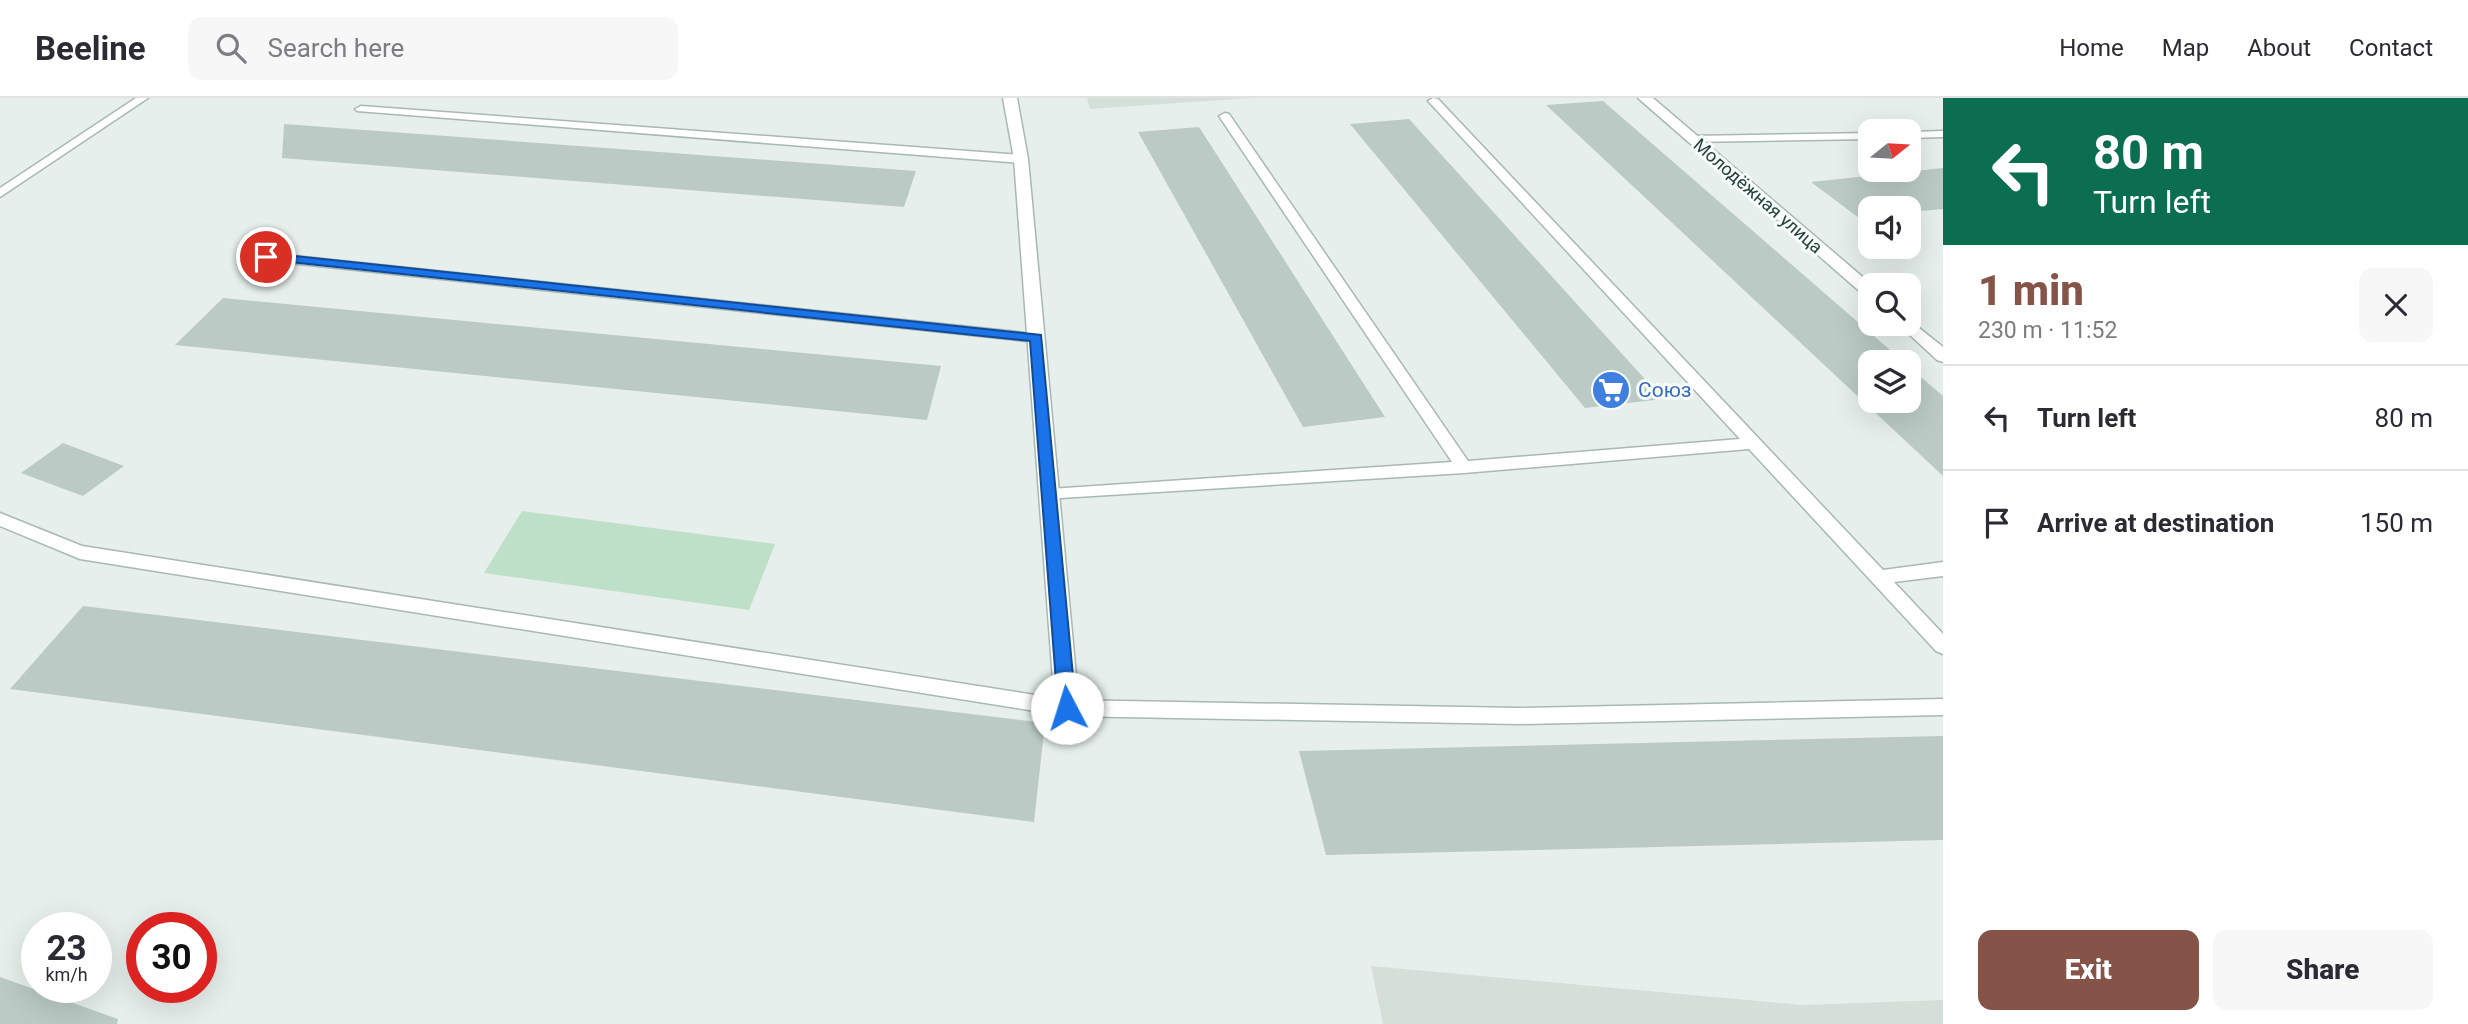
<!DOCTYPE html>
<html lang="en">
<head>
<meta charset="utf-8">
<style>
	body { margin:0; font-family:Roboto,sans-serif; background:#f7f7f7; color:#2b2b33; height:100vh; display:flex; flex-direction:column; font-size:26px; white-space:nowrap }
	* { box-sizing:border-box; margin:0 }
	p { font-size:23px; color:#7c7c81 }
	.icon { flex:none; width:38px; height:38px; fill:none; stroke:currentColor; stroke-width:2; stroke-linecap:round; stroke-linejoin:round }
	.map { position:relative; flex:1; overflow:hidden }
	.drawer { display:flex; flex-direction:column; background:#fff; width:525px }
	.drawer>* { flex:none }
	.hud { background:#0b6e4f; color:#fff; overflow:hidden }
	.needle { width:46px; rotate:72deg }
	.tools { position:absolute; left:1858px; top:21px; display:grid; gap:14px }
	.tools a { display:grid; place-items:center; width:63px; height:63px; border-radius:14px; background:#fff; box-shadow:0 7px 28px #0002; font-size:35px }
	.speed { position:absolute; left:21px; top:814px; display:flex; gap:14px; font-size:35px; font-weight:700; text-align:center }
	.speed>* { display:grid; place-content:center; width:91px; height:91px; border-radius:50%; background:#fff; box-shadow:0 7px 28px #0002; line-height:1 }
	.speed small { font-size:18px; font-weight:400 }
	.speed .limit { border:10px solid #d22; background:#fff; color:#111 }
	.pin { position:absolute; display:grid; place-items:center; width:60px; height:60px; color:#fff; margin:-30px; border:4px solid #fff; border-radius:50%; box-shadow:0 2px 7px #0007 }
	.me { position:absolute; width:77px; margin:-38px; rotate:355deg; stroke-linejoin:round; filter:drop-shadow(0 0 5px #0008) }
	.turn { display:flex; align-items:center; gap:24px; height:147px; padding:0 35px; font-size:32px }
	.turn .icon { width:91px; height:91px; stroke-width:2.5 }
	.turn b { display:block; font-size:49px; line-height:60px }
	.round { display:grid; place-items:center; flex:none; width:74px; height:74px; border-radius:14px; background:#f7f7f7 }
	.head { display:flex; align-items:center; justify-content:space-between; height:119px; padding:0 35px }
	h1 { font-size:42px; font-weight:800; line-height:52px; color:#855347 }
	.primary-button { display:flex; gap:14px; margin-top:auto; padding:14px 35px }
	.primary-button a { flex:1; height:80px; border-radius:14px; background:#855347; color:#fff; font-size:28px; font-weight:800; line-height:80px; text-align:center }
	.primary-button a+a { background:#f7f7f7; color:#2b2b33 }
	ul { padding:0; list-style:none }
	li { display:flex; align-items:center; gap:21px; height:105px; padding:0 35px; border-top:2px solid #e1e1e2 }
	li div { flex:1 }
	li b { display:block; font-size:26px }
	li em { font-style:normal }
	header { display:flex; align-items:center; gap:42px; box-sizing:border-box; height:98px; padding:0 35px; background:#fff; border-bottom:2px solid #e1e1e2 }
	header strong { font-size:33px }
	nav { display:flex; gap:38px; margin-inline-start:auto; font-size:24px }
	.search { width:490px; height:63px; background:#f7f7f7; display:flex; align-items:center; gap:18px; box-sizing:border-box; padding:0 24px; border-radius:14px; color:#7c7c81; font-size:26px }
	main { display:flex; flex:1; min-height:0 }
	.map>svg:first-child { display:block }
</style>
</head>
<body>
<header>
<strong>Beeline</strong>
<div class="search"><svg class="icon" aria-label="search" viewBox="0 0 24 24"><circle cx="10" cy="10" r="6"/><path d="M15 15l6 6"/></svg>Search here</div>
<nav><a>Home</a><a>Map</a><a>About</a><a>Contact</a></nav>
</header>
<main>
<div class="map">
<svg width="1943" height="926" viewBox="0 0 1943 926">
	<rect width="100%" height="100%" fill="#e6efeb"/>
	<g fill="#d4dfda">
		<polygon points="1087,0 1250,0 1090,11"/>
		<polygon points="1371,868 1803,907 1943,902 1943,926 1383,926"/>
	</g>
	<polygon fill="#bfe0c8" points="522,413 775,446 749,512 484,475"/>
	<g fill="#bbcac4">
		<polygon points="1603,3 1904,264 1871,264 1871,303 1909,303 1909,269 1943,298 1943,378 1546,7"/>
		<polygon points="1409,21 1663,301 1585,310 1350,26"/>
		<polygon points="284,26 916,73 904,109 282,60"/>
		<polygon points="1199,29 1385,319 1303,329 1138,34"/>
		<polygon points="1943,70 1943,111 1909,114 1909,110 1871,110 1871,119 1859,120 1811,84"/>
		<polygon points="223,200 941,268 927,322 175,247"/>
		<polygon points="63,345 124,368 83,398 21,375"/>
		<polygon points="83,508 1045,625 1034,724 10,591"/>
		<polygon points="1943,638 1943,742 1326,757 1299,653"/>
		<polygon points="0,879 118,921 117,926 0,926"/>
	</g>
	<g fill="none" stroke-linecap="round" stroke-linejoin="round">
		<defs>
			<g id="service">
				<polygon points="136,0 148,0 0,99 0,90"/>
				<polygon points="1433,0 1438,1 1883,472 1943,464 1943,478 1894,484 1943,536 1943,556 1936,553 1749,351 1464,375 1044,401 1042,397 1044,393 1050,391 1452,364 1219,18 1225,15 1229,16 1468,363 1740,341 1430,5 1428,3"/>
				<polygon points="361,8 1021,57 1027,61 1021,65 357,13 355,11"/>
				<polygon points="1943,33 1943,39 1909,40 1909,34"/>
				<polygon points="1871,35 1871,41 1692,44 1686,41 1692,38"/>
				<polygon points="266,155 1036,236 1043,240 1036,244 261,162 259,159"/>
				<polygon points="0,415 82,448 1067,602 1519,610 1943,601 1943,617 1519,626 1067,618 80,461 0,428"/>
			</g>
			<g id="minor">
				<polygon points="1003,0 1017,0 1028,61 1079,610 1075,617 1067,620 1059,617 1055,610 1014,61"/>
				<polygon points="1638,0 1653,0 1872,187 1871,200 1865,198"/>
				<polygon points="1909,222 1943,249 1943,264 1937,262 1898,226 1909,226"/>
			</g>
		</defs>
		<use href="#service" stroke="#a8b8b2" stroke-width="3"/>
		<use href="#minor" stroke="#a8b8b2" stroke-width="3"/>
		<use href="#service" fill="#fff" fill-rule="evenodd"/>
		<use href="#minor" fill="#fff" fill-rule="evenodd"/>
	</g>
	<polygon fill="#1a73e8" stroke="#114b97" stroke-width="2" points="266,155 1041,237 1076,610 1073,615 1067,618 1058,610 1030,243 262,161 262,156"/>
	<defs>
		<symbol id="supermarket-disc" viewBox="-11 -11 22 22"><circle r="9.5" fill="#3f7fe0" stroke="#f7fbf9"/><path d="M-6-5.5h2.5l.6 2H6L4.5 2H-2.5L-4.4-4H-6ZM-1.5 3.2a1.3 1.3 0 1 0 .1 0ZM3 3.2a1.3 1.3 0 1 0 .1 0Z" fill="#fff"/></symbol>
	</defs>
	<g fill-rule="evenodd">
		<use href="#supermarket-disc" x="1589" y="270" width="44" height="44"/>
	</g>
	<g text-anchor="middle" stroke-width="6" stroke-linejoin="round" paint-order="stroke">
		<g font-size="18" fill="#24423a" stroke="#f7fbf9">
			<text transform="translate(1758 98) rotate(41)" y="6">Молодёжная улица</text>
		</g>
		<g font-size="21" fill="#366cbe" stroke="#f7fbf9" text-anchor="start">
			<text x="1638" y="299">Союз</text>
		</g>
	</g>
</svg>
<div class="tools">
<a><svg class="needle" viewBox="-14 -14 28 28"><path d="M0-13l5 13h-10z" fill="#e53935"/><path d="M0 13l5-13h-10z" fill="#7c7c81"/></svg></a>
<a><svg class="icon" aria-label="sound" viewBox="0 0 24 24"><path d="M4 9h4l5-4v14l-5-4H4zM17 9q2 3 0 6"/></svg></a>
<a><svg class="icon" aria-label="search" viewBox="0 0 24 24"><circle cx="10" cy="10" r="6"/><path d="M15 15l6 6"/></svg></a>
<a><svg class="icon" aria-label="layers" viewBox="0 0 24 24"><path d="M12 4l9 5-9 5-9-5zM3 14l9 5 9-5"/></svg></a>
</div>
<div class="speed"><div>23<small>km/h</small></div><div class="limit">30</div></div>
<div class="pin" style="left:266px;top:159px;background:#d93025"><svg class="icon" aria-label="arrive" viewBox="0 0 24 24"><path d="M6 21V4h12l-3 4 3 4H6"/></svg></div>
<svg class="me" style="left:1067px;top:610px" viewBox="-20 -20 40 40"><circle r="19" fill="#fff"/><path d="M0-13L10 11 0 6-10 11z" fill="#1a73e8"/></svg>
</div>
<section class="drawer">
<div class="hud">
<div class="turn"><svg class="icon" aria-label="left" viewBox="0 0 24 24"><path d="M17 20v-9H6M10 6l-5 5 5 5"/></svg><div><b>80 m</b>Turn left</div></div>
</div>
<div class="head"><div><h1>1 min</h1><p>230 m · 11:52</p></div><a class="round"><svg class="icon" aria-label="close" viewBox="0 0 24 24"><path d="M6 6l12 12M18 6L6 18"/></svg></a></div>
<ul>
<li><svg class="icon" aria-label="left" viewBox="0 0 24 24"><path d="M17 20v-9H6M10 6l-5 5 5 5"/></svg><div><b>Turn left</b></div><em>80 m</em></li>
<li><svg class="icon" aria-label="arrive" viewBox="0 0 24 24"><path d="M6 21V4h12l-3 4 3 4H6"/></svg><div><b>Arrive at destination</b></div><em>150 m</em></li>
</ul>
<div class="primary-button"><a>Exit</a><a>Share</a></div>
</section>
</main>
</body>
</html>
